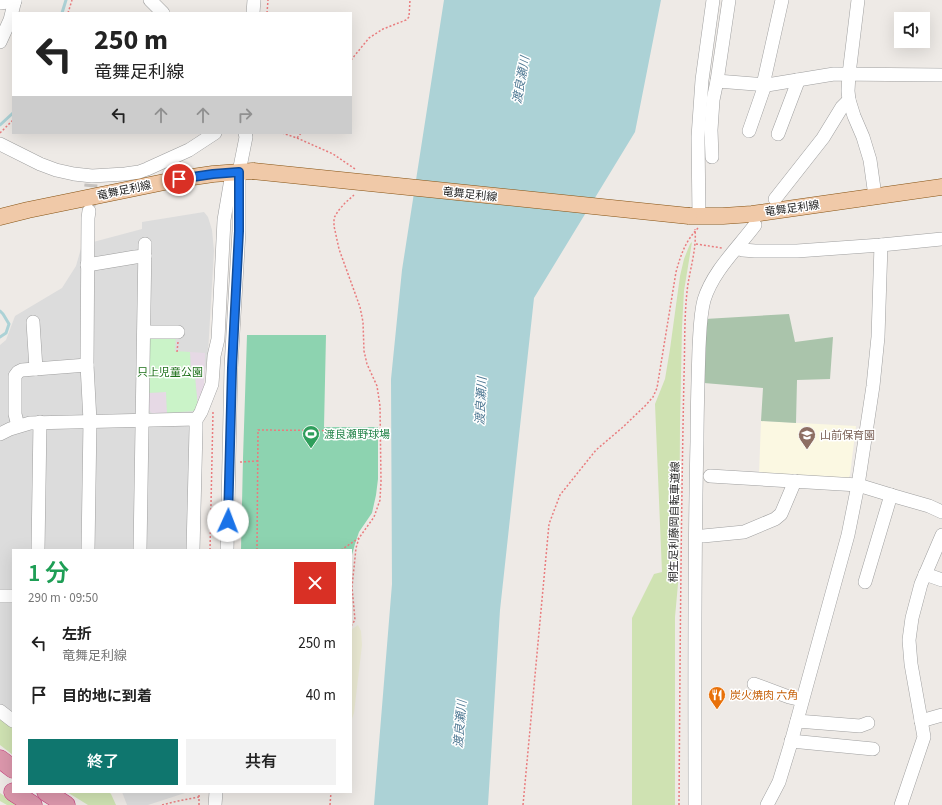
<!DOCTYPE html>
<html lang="ja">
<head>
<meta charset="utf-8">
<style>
	body { margin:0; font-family:"Source Sans 3","Noto Sans JP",sans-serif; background:#f2f2f2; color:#222; height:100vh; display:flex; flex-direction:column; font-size:15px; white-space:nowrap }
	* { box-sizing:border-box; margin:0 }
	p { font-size:13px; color:#767676 }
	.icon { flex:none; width:22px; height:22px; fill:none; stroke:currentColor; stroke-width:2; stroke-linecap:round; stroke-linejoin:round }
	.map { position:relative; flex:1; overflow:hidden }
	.drawer { position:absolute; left:12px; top:549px; width:340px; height:244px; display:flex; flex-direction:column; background:#fff; border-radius:0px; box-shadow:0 4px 16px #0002 }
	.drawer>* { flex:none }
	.hud { position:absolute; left:12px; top:12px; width:340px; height:122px; border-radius:0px; box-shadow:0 4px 16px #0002; background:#fff; color:#222; overflow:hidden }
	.tools { position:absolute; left:894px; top:12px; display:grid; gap:8px }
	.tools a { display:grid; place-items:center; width:36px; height:36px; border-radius:0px; background:#fff; box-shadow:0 4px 16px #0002; font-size:20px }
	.pin { position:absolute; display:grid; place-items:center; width:34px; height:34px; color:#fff; margin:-17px; border:2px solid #fff; border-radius:50%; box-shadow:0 1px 4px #0007 }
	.me { position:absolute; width:44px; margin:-22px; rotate:2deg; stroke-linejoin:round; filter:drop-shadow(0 0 3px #0008) }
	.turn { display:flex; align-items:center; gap:14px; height:84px; padding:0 16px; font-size:18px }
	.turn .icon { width:52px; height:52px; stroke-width:2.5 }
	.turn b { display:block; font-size:28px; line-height:34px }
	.lanes { display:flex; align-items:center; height:38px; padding:0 16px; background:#0003; justify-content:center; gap:20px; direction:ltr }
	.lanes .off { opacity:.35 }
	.round { display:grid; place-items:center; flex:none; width:42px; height:42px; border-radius:0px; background:#f2f2f2 }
	.head { display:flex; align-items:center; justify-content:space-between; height:68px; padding:0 16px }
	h1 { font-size:24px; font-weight:600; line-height:30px; color:#1e9e55 }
	.primary-button { display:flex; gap:8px; margin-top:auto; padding:8px 16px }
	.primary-button a { flex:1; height:46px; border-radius:0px; background:#0f766e; color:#fff; font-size:16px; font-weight:600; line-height:46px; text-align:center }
	.primary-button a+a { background:#f2f2f2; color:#222 }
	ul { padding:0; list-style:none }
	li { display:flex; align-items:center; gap:12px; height:52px; padding:0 16px }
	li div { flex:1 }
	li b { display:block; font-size:15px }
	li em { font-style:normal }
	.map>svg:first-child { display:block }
</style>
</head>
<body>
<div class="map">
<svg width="942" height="805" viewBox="0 0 942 805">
	<rect width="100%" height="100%" fill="#eeeae6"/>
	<g fill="#dcdcdc">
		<polygon points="204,212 208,217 212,230 214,251 208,353 199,410 203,417 200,550 13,550 13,726 0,717 0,345 6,340 15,316 62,288 76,266 82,245 142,229 142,222"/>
		<polygon points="122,792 188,792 148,805 127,805"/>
	</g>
	<g fill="#e6d9e5">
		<polygon points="190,352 205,353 204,388 198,408 195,377 191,377"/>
		<polygon points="166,392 167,413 152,413 148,409 147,393"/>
	</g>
	<polygon fill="#fbf8e2" points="761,421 856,426 850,475 848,479 759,475"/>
	<polygon fill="#eae9d3" points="358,625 361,631 362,645 354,713 351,722 351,630"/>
	<g fill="#cfe2b2">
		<polygon points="692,242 684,291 682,327 680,425 679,573 675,617 675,805 632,805 632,618 654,574 662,572 655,404 665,379 670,349 680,276 684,259 690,244"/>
		<polygon points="0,717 13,726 13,755 0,745"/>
		<polygon points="67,792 109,792 111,794 116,805 88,805"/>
		<polygon points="0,793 18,805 7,805 0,801"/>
	</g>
	<polygon fill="#aac4ab" points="789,314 795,342 833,337 830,379 797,380 796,423 761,421 763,388 704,383 705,319"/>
	<polygon fill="#caf3c8" points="153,335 176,335 175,351 190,352 191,376 195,377 198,408 194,411 167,413 166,392 147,393 148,339"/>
	<polygon fill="#8dd3b0" points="247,335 326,335 324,427 378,427 378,479 376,495 372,513 359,532 355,544 352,555 351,568 351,550 241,550 243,458"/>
	<polygon fill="#acd2d6" points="444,0 661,0 635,132 534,298 500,610 488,805 374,805 392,584 391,379 402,270"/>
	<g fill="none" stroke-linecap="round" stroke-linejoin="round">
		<g stroke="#acd2d6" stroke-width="3">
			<polyline points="62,13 66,0"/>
			<polyline points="0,125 13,113"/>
			<polyline points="0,311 3,314 9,324 6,333 0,337"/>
		</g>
		<polyline stroke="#c4c1be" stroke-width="13" stroke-dasharray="13 6" stroke-linecap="butt" points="89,206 91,184"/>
		<defs>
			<g id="minor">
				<polyline points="150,0 163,13"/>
				<polyline points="858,0 849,74 848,91 849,100 854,116 863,137 870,160 875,196"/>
				<polyline points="0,3 15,1"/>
				<polyline points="253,13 254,0"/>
				<polyline points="0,42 10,20 15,0"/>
				<polyline points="717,81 767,85 834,74 942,75"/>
				<polyline points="763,85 782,0"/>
				<polyline points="749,131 765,85"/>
				<polyline points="778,134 797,84 797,80"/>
				<polyline points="0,144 40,164 56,170 74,174 92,176 125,174 139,172 147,169 189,150 215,133"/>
				<polyline points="712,157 711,130 713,100 717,81 729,0"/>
				<polyline points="775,199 823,138 842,107 849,100"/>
				<polyline points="699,217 698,137 702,80 713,0"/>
				<polyline points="737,248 743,250 755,251 797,251 881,245 942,239"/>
				<polyline points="87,265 135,257 145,256"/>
				<polyline points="33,322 36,369"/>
				<polyline points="144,332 178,332"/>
				<polyline points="18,426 15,414 15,376 18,372 22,370 87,365"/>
				<polyline points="0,434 10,429 30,423 195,419 198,417 201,412 212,384 214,356 218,339 224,220 231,179 239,172"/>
				<polyline points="710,476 858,485 894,496 929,506 942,512"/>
				<polyline points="703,536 744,532 775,519 781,514 795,481"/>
				<polyline points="38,550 40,422"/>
				<polyline points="88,550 90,421 87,365 88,218 89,211"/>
				<polyline points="140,550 145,244"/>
				<polyline points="193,550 196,429 196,423 195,419"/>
				<polyline points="227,550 231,367 239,231 239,172 246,137 245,133"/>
				<polyline points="925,574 942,580"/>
				<polyline points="865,582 891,495"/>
				<polyline points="0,596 13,596"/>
				<polyline points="754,684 789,697 802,700"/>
				<polyline points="0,711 13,721"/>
				<polyline points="797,721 860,726 868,723"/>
				<polyline points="921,721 942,715"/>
				<polyline points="791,741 873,749"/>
				<polyline points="215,805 216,792"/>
				<path d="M695,805c0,-121 -1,-242 2,-363 0,-32 1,-63 2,-94 1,-16 1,-33 5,-48 9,-29 33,-51 51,-75"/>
				<polyline points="767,805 779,782 790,746 848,535 858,485 873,386 878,337 881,245"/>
				<polyline points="901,805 924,737 911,664 909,640 912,618 921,584 942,535"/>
			</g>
			<g id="major">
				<polyline points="689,216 723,216 752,214 942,187"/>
				<polyline points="0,217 28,210 179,179 213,174 253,171"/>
			</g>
			<g id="highway">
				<polyline points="0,759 13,769"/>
				<polyline points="13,792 33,805"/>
				<polyline points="46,792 66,805"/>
			</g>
		</defs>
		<use href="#minor" stroke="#9f9f9f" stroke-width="14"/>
		<use href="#major" stroke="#865212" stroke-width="17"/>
		<use href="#highway" stroke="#c53a7b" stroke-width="19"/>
		<g stroke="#e97c7e" stroke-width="1.5" stroke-dasharray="2 2" stroke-linecap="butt">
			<polyline points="68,13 72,0"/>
			<polyline points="267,13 268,0"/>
			<polyline points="351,60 369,38 383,29 406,20 409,17 410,0"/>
			<polyline points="0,133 13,120"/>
			<polyline points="282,133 297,138 301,133"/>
			<polyline points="297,138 333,154 355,169"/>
			<polyline points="696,244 722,248"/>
			<polyline points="177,352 178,342"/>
			<polyline points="240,462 258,461"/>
			<polyline points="210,550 213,412"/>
			<polyline points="257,550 257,548 258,430 380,431"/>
			<polyline points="341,550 359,538"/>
			<polyline points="351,626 355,620 352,587 356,548 359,538 374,517 380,500 381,481 380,406 377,386 367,364 364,351 363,322 360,307 339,249 334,226 334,218 338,211 345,203 354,195"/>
			<polyline points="162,805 178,801 199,797"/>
			<polyline points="199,805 199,792"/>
			<polyline points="330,805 331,792"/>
			<path d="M523,805l26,-281 11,-29 36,-45 27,-23 23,-22 7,-8 4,-9 19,-116c5,-18 9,-30 22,-44"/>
			<path d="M679,805c1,-143 2,-286 5,-429 1,-28 0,-56 3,-84 2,-21 10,-42 8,-63"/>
		</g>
		<use href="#minor" stroke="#fff" stroke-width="13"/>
		<use href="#major" stroke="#f0c9a8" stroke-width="16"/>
		<use href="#highway" stroke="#dc97ac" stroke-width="18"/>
		<defs>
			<polyline id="major-bridge" points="253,171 689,216"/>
		</defs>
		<use href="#major-bridge" stroke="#865212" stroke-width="17" stroke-linecap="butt"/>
		<use href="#major-bridge" stroke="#f0c9a8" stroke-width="16"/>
	</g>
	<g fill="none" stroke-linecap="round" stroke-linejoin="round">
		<defs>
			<polyline id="route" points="179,179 213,174 239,172 239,231 232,368 228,521"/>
		</defs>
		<use href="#route" stroke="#114b97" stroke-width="10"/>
		<use href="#route" stroke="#1a73e8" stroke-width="7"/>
	</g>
	<defs>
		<symbol id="stadium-pin" viewBox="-11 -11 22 30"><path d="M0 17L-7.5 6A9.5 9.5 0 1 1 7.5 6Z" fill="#2e9e5b" stroke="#fff"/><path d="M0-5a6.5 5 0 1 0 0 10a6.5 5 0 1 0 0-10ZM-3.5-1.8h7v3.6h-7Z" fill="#fff"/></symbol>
		<symbol id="school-pin" viewBox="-11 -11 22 30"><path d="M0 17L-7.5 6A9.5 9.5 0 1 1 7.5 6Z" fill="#8d6e63" stroke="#fff"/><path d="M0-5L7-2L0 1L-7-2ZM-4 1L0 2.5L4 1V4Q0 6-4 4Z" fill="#fff"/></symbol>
		<symbol id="restaurant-pin" viewBox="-11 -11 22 30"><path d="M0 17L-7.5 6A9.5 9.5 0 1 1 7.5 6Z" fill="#e8710a" stroke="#fff"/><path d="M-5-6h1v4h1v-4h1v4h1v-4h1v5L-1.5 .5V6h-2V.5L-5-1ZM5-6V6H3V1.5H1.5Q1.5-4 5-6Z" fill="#fff"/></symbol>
	</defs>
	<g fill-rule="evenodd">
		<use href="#stadium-pin" x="301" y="424" width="20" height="27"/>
		<use href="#school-pin" x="797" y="425" width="20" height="27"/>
		<use href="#restaurant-pin" x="707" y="685" width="20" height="27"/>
	</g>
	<g text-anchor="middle" stroke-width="3" stroke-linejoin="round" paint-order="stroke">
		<g font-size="11" fill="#1e1e1e" stroke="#fff">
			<text transform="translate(124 190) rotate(-12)" y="4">竜舞足利線</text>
			<text transform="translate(470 194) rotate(6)" y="4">竜舞足利線</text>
			<text transform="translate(792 208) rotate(-8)" y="4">竜舞足利線</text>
			<text transform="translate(674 522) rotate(-89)" y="4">桐生足利藤岡自転車道線</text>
		</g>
		<g font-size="11" fill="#1d7019" stroke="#fff">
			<text x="170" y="376">只上児童公園</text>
		</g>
		<g font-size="11" fill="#27864d" stroke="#fff" text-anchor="start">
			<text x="324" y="438">渡良瀬野球場</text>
		</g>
		<g font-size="11" fill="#785e54" stroke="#fff" text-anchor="start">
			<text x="820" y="439">山前保育園</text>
		</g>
		<g font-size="11" fill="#c56008" stroke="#fff" text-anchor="start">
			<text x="730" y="699">炭火焼肉 六角</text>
		</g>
		<g font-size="12" font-style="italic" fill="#507a94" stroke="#fff">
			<text transform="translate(521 80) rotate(-80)" y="4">渡良瀬川</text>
			<text transform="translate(481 401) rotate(-87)" y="4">渡良瀬川</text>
			<text transform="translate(460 724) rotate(-85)" y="4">渡良瀬川</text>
		</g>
	</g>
</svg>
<div class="tools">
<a><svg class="icon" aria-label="sound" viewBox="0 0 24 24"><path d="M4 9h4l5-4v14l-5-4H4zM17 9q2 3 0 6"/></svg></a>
</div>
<div class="pin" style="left:179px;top:179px;background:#d93025"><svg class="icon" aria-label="arrive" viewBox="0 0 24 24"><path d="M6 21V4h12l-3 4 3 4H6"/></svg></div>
<svg class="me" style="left:228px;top:521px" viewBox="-20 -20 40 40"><circle r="19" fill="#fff"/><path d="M0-13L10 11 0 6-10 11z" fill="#1a73e8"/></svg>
<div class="hud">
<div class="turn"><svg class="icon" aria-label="left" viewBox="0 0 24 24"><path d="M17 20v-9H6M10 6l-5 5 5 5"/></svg><div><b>250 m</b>竜舞足利線</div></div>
<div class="lanes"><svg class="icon" aria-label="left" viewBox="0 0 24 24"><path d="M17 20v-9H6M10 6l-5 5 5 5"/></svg><svg class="icon off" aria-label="ahead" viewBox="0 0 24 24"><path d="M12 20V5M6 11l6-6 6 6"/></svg><svg class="icon off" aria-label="ahead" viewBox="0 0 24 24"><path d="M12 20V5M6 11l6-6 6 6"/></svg><svg class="icon off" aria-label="right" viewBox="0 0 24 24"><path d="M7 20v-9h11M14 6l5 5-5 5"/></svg></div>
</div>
<section class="drawer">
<div class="head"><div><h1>1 分</h1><p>290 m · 09:50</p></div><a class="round" style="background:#d93025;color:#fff"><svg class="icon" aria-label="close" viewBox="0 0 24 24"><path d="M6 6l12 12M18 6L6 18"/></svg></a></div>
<ul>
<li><svg class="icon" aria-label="left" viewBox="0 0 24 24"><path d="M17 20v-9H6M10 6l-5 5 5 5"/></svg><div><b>左折</b><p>竜舞足利線</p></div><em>250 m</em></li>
<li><svg class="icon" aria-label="arrive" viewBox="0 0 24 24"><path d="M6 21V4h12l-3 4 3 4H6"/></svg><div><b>目的地に到着</b></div><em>40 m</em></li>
</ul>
<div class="primary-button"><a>終了</a><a>共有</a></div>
</section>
</div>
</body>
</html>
